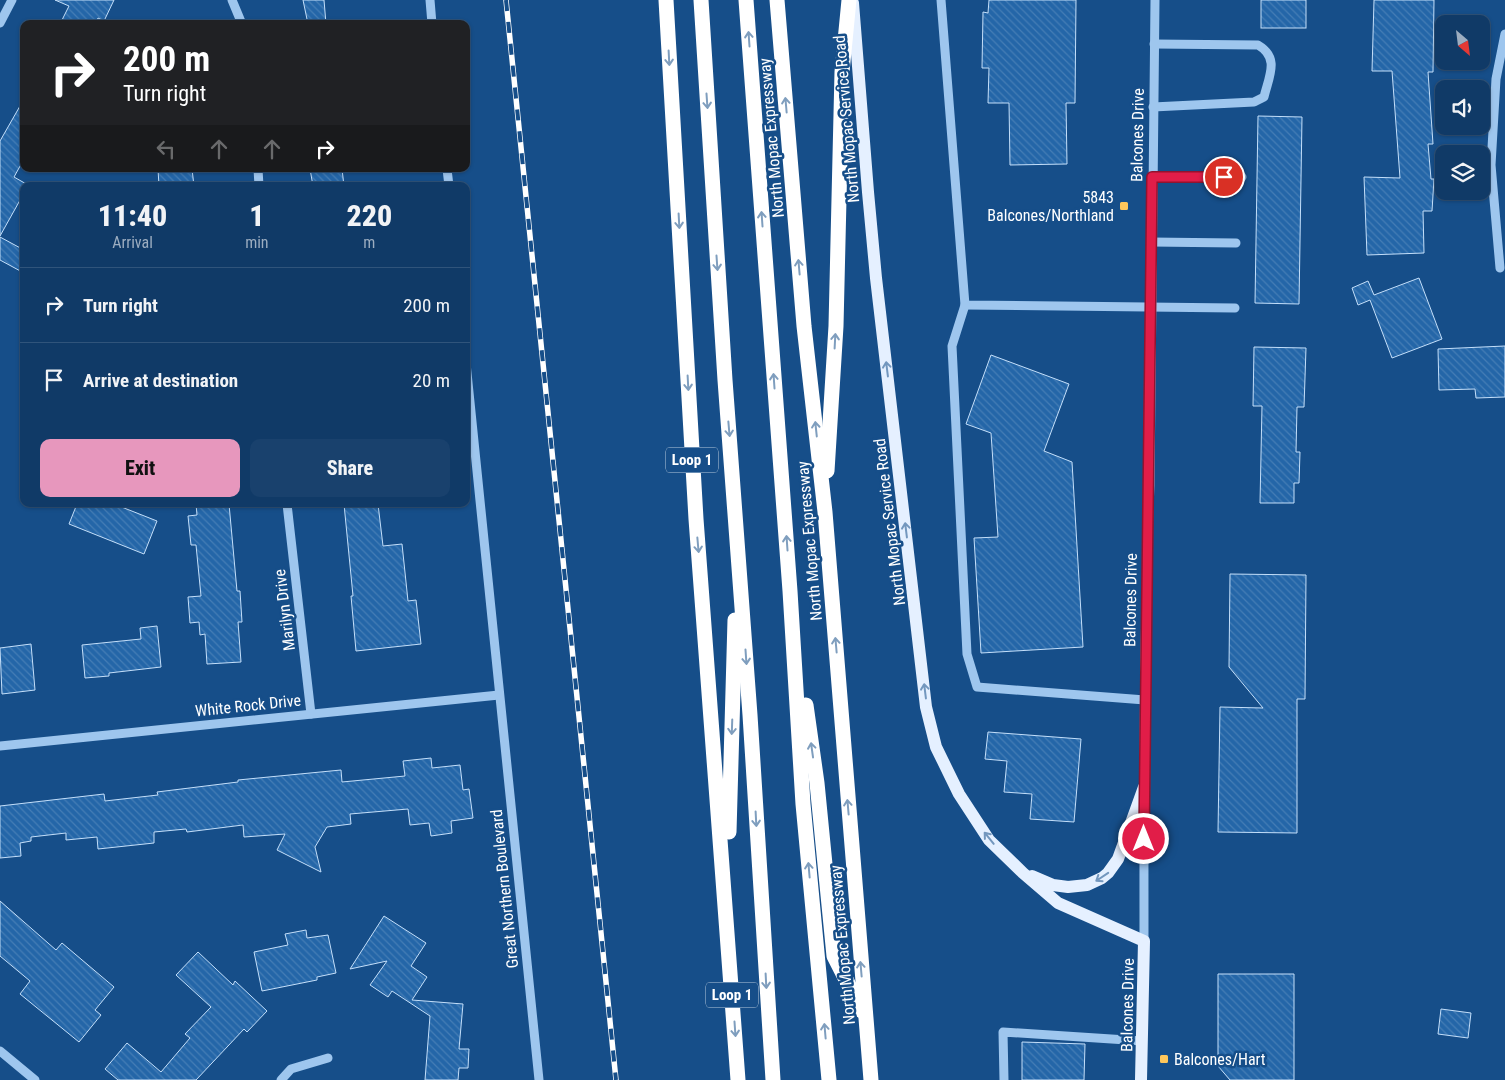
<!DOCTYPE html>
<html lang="en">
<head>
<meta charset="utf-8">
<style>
	body { margin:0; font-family:"Roboto Condensed",sans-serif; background:#19416d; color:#f1f3f6; height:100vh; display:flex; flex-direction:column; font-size:19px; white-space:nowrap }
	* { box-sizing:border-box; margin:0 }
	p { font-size:16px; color:#9cadc0 }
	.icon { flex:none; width:28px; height:28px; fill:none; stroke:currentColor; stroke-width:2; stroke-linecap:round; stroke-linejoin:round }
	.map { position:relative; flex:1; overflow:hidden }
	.panel { position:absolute; left:20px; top:182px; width:450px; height:325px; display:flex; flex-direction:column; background:#103a67; border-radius:10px; box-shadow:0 1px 4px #0004,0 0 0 1px #30547b }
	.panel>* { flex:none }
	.hud { position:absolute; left:20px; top:20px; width:450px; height:152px; border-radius:10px; box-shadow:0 1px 4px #0004,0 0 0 1px #30547b; background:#202124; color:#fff; overflow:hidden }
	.needle { width:32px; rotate:152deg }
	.fabs { position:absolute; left:1435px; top:15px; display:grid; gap:10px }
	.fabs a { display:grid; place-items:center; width:55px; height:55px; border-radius:10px; background:#103a67; box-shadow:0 1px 4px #0004,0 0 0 1px #30547b; font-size:25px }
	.pin { position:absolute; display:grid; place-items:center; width:42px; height:42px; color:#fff; margin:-21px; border:2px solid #fff; border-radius:50%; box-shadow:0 1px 5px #0007 }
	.me { position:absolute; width:55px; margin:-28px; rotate:0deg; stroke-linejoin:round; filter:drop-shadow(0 0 4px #0008) }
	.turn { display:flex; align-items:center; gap:18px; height:105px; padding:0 20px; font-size:22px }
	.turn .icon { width:65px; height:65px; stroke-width:2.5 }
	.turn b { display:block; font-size:35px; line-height:42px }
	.lanes { display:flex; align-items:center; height:48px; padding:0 20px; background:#0003; justify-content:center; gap:25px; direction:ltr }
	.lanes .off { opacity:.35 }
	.eta { display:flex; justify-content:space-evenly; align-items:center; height:85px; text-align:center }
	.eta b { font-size:30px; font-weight:800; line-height:35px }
	.action { display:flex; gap:10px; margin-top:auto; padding:10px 20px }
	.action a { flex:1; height:58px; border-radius:10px; background:#e797bd; color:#111; font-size:20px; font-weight:800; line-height:58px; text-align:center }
	.action a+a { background:#19416d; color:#f1f3f6 }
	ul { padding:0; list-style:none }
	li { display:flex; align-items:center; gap:15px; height:75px; padding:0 20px; border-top:1px solid #30547b }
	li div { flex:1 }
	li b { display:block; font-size:19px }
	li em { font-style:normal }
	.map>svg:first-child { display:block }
</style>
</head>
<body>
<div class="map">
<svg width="1505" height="1080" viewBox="0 0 1505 1080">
	<defs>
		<pattern id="building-back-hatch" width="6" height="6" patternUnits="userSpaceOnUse" patternTransform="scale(1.25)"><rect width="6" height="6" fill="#2466a8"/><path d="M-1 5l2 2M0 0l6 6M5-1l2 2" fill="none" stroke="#457db5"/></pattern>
	</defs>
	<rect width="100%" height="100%" fill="#164e89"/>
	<g fill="url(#building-back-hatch)" stroke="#c4dffa">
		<polygon points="55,0 114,0 104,21 98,18 95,24 60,24 69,6"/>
		<polygon points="303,0 324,0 326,24 308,24"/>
		<polygon points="989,0 1076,0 1075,103 1066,103 1067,164 1010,165 1009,103 988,103 989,68 982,68 983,12 988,13"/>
		<rect x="1261" y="0" width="45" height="28"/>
		<polygon points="1374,0 1434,0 1433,72 1428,72 1433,144 1428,144 1431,179 1434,179 1432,211 1423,211 1424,253 1367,255 1364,177 1400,178 1392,71 1372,71"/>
		<polygon points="24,99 24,159 14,177 28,185 24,186 24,193 0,236 0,141"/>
		<polygon points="1258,116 1302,117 1299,304 1255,303"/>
		<polygon points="158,169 192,169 194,186 159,186"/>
		<polygon points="310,169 342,169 344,186 313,186"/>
		<polygon points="0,237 24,250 24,273 0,260"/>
		<polygon points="1419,278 1442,339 1392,358 1370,300 1358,305 1352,288 1368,281 1374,295"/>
		<polygon points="1505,346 1505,397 1476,398 1475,389 1439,390 1438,349"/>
		<polygon points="1254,347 1306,348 1304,407 1297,407 1296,452 1300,452 1299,483 1294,483 1294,503 1260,503 1262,406 1253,406"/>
		<polygon points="991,355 1069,384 1044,451 1072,462 1083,647 981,653 974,538 998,537 991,433 966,424"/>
		<polygon points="77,504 114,504 157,521 144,554 69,524"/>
		<polygon points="196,504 229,504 237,591 240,591 242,622 238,622 241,662 207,664 205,634 200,635 199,622 190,623 188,597 201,596 196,545 191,545 188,516 197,515"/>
		<polygon points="344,504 378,504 383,546 402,544 408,601 416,600 421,644 356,651 351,596 353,596"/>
		<polygon points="1230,574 1306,575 1305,699 1297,699 1297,833 1218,832 1220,707 1263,708 1229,667"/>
		<polygon points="157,626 161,667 109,673 109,676 85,678 82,645 141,639 140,628"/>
		<polygon points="31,644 35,690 2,694 0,648"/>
		<polygon points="988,732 1081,739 1074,822 1030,819 1032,794 1004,792 1007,761 985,759"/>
		<polygon points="431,758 432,768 460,765 463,790 469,789 473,818 451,821 452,833 431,836 429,823 410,825 408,809 350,814 351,824 327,827 315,847 321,872 277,850 285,834 244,837 243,825 187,832 186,829 154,832 154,843 98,849 97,837 66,840 66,833 31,837 31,841 20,843 21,856 0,858 0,806 104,794 105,801 158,795 157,792 238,782 238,780 341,770 342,782 405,776 403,761"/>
		<polygon points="0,901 56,950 62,943 114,987 95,1010 101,1015 79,1042 20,994 30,981 0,956"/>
		<polygon points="384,916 426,943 411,966 427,977 412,1000 463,1004 459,1049 469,1049 468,1068 459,1068 458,1080 425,1080 430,1016 392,991 388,997 370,985 387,961 350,969"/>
		<polygon points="306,930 307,938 328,935 336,973 317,977 317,980 262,991 254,952 288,945 285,934"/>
		<polygon points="198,952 233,985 235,981 267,1011 247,1032 244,1029 196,1080 118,1080 105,1069 127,1043 161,1072 190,1038 185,1034 211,1007 176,975"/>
		<polygon points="1218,974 1294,974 1294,1080 1230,1080 1218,1066"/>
		<polygon points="1441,1009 1471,1013 1468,1038 1438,1034"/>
		<polygon points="1022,1042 1085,1044 1084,1080 1022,1080"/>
	</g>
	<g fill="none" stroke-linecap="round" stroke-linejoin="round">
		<g stroke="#9ec6ee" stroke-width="9">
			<polyline points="232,0 242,24"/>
			<polyline points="430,0 432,24"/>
			<polyline points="941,0 965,305 1235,308"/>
			<polyline points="0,23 12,0"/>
			<path d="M1153,107l101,-5 10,-5c5,-21 16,-39 -6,-52l-104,-1"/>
			<polyline points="258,169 259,186"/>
			<polyline points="447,169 449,186"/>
			<polyline points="1152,177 1242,177"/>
			<polyline points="1151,242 1236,243"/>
			<polyline points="1500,268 1491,165 1496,79 1505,34"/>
			<polyline points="965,305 952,346 967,654 977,687 1145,700"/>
			<polyline points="466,363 539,1080"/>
			<polyline points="287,504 311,714"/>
			<polyline points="0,746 499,695"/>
			<path d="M1144,941c0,-152 -1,-304 6,-456l5,-485"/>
			<polyline points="0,1051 35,1080"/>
			<polyline points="281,1080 291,1069 328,1058"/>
			<polyline points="1004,1080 1003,1032 1142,1041"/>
		</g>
		<g stroke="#e5f0ff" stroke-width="12">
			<polyline points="853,3 868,192 876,278 926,707 936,747 959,794 989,840 1023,873 1058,903 1144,941 1141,1080"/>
			<polyline points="1032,876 1053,885 1068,887 1087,885 1102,878 1108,873 1118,859 1144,787"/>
		</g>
		<g stroke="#fff" stroke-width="15">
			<polyline points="666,0 696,519 738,1080"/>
			<polyline points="701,0 725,380 750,715 773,1080"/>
			<polyline points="746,0 790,591 803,804 829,1080"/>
			<polyline points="777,0 804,326 825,512 871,1080"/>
			<polyline points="827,471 836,326 842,72 849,0"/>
			<polyline points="806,705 817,783 834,956 862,1011"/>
			<polyline points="729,832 735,620"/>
		</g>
		<defs>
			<polyline id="rail" points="506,0 616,1080"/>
		</defs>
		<use href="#rail" stroke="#fff" stroke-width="5.5"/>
		<use href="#rail" stroke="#164e89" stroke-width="4" stroke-dasharray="11" stroke-linecap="butt"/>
	</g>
	<defs><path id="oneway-shaft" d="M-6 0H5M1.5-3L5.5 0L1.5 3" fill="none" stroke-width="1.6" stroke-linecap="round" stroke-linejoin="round" transform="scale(1.25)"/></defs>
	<g stroke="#7f9ebe">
		<use href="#oneway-shaft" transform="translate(749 39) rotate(-94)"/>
		<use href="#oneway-shaft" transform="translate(669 58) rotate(87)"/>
		<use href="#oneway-shaft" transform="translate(707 101) rotate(86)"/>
		<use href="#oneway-shaft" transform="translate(786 105) rotate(-95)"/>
		<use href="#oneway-shaft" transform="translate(762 219) rotate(-94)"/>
		<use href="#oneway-shaft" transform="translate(679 221) rotate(87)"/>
		<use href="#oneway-shaft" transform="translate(717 263) rotate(86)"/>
		<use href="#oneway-shaft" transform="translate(799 267) rotate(-95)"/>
		<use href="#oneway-shaft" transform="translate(835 341) rotate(-87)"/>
		<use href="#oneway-shaft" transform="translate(774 381) rotate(-94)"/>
		<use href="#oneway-shaft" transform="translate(688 383) rotate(87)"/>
		<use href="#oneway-shaft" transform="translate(729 429) rotate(85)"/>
		<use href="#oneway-shaft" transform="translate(816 429) rotate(-96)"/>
		<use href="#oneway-shaft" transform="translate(787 543) rotate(-94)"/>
		<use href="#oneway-shaft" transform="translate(698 545) rotate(85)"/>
		<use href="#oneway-shaft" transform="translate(836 645) rotate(-95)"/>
		<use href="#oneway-shaft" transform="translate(746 657) rotate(86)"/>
		<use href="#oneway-shaft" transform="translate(732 727) rotate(92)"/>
		<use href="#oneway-shaft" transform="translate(812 750) rotate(-98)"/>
		<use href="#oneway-shaft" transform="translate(848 807) rotate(-95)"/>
		<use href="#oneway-shaft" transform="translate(756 819) rotate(87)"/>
		<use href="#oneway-shaft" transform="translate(809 870) rotate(-95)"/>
		<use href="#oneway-shaft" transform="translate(861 969) rotate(-95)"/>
		<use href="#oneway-shaft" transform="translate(766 981) rotate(87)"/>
		<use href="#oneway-shaft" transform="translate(735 1029) rotate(86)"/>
		<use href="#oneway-shaft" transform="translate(825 1031) rotate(-95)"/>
	</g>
	<g stroke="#7397be">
		<use href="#oneway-shaft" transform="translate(887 369) rotate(-97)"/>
		<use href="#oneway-shaft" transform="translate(906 530) rotate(-97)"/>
		<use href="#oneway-shaft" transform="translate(925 691) rotate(-97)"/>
		<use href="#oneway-shaft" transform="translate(989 838) rotate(-129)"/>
		<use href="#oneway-shaft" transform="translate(1102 877) rotate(146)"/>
	</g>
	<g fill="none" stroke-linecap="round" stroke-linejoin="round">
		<defs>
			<polyline id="route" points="1144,839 1152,177 1224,177"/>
		</defs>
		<use href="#route" stroke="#92132f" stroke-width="12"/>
		<use href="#route" stroke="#e11d48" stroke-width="9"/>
	</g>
	<g fill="#ffc75b" stroke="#164e89" stroke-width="2">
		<rect x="1119" y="201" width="10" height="10" rx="2.5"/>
		<rect x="1159" y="1054" width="10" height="10" rx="2.5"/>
	</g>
	<g text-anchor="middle" stroke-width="5" stroke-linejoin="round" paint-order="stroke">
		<g fill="#164e89" stroke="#b9cadc" stroke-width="1">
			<rect x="666" y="447.5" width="52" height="25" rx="4"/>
			<rect x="706" y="982.5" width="52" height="25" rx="4"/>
		</g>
		<g font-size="15" font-weight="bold" fill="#fff">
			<text x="692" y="465">Loop 1</text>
			<text x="732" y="1000">Loop 1</text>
		</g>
		<g font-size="16" fill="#fff" stroke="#164e89">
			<text transform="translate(846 119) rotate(-95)" y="6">North Mopac Service Road</text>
			<text transform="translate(1137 135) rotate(-89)" y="6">Balcones Drive</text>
			<text transform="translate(771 138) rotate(-95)" y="6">North Mopac Expressway</text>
			<text transform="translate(889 522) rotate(-97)" y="6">North Mopac Service Road</text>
			<text transform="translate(809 541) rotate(-95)" y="6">North Mopac Expressway</text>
			<text transform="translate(1130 600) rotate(-89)" y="6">Balcones Drive</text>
			<text transform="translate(284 610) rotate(-97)" y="6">Marilyn Drive</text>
			<text transform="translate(248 705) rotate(-6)" y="6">White Rock Drive</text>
			<text transform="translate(504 889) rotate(-96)" y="6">Great Northern Boulevard</text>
			<text transform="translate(842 945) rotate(-95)" y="6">North Mopac Expressway</text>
			<text transform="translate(1127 1005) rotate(-89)" y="6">Balcones Drive</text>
		</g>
		<g font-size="16" fill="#fff" stroke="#164e89" text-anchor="end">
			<text x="1114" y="203">5843<tspan x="1114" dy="18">Balcones/Northland</tspan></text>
			<text x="1174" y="1065" text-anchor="start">Balcones/Hart</text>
		</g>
	</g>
</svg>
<div class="fabs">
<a><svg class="needle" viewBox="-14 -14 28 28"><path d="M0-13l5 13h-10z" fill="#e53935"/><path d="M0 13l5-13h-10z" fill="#9cadc0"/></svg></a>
<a><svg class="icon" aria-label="sound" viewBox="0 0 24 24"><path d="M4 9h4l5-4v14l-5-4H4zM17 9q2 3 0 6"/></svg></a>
<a><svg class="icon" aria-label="layers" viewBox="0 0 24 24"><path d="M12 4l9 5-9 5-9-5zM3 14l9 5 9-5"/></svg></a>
</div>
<div class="pin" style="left:1224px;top:177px;background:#d93025"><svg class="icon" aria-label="arrive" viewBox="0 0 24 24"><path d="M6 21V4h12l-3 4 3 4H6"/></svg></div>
<svg class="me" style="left:1144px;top:839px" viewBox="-20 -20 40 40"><circle r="17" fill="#e11d48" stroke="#fff" stroke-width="3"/><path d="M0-11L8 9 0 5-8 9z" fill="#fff"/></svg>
<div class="hud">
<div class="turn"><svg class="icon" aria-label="right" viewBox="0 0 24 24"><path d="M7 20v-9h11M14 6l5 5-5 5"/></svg><div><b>200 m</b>Turn right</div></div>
<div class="lanes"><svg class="icon off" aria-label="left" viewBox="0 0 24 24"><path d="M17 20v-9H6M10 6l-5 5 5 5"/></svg><svg class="icon off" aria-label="ahead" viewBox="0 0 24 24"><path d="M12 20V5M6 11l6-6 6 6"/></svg><svg class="icon off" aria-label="ahead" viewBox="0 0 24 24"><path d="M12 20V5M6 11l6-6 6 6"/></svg><svg class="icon" aria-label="right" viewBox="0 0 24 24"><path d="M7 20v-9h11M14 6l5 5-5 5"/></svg></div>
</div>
<section class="panel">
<div class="eta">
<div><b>11:40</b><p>Arrival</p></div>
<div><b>1</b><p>min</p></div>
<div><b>220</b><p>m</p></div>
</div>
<ul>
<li><svg class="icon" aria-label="right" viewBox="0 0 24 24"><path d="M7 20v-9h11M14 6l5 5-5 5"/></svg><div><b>Turn right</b></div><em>200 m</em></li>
<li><svg class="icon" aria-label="arrive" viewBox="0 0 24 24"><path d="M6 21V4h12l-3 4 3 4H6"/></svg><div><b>Arrive at destination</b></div><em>20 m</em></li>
</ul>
<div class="action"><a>Exit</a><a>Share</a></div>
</section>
</div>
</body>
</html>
